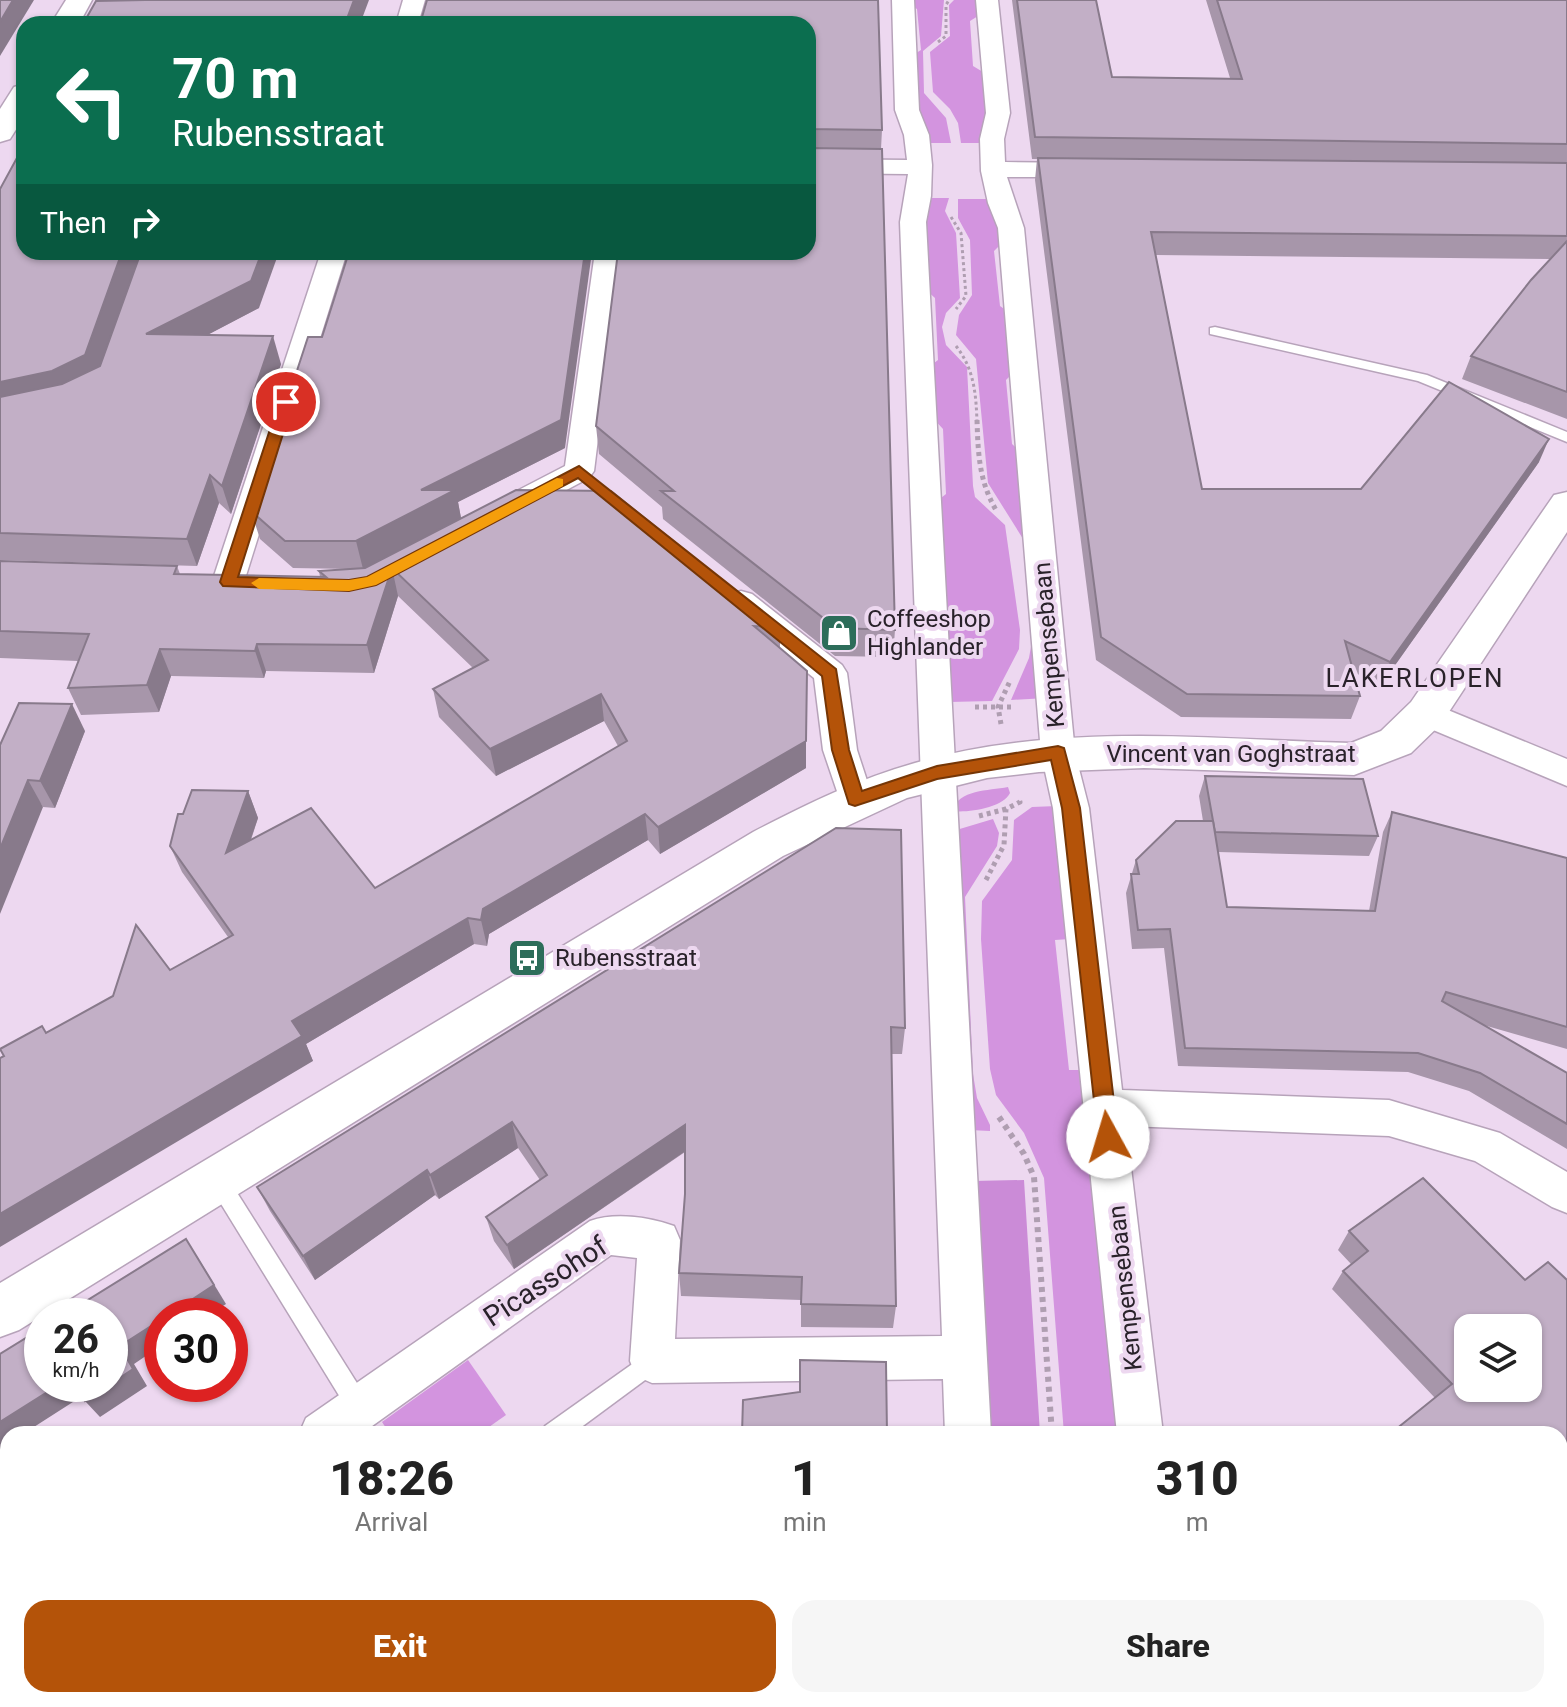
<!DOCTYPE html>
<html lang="en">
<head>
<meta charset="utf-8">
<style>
	body { margin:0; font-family:Roboto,sans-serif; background:#f6f6f6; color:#222; height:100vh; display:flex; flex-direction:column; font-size:30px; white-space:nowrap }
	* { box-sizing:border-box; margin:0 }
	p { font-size:26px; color:#767676 }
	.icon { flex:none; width:44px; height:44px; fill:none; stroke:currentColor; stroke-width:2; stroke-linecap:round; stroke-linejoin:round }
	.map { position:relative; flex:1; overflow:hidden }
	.side { position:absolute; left:0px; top:1426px; width:1568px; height:282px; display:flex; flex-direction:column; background:#fff; border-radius:24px 24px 0 0; box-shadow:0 2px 6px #0004 }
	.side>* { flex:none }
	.top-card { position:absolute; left:16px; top:16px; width:800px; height:244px; border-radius:24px; box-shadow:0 2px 6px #0004; background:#0b6e4f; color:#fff; overflow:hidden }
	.fabs { position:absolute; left:1454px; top:1314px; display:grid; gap:16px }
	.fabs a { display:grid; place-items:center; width:88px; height:88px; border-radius:16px; background:#fff; box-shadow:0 2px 6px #0004; font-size:40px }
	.speed { position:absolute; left:24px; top:1298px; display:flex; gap:16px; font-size:40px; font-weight:700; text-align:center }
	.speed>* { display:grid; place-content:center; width:104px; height:104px; border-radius:50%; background:#fff; box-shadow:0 2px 6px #0004; line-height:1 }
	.speed small { font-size:20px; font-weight:400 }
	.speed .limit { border:12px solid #d22; background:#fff; color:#111 }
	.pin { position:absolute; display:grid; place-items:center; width:68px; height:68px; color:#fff; margin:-34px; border:4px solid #fff; border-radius:50%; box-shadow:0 2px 8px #0007 }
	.me { position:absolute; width:88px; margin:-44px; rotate:354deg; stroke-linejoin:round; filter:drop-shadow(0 0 6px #0008) }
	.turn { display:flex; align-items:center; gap:28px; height:168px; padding:0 24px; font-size:36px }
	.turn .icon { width:104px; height:104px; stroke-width:2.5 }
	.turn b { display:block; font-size:56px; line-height:68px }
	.then { display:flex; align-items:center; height:76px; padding:0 24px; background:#0003; gap:16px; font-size:30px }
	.eta { display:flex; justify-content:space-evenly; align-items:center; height:136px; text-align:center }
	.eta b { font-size:48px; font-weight:800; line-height:56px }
	.action { display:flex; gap:16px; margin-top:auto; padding:16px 24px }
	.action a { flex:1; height:92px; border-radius:24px; background:#b45309; color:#fff; font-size:32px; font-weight:800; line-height:92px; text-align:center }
	.action a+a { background:#f6f6f6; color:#222 }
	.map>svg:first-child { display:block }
</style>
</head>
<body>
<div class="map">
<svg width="1567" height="1707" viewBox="0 0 1567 1707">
	<rect width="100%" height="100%" fill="#edd8f0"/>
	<g fill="#d394df">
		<polygon points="910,0 944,0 941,36 923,51 924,93 946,118 951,143 925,143 917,113 913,55 921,50 917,9 910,5"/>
		<polygon points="954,0 977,0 978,16 970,21 973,66 983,72 989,114 983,122 983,143 961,143 958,123 950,109 933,92 930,52 950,36 949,5"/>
		<polygon points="928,198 949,198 945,211 956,233 960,298 946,313 942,327 946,345 967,367 973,486 975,497 1005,525 1020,630 1019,649 992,701 949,702 936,502 946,494 943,429 932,417 929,367 938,360 935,298 926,290 923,219"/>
		<path d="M958,199h30c3,17 11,28 13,45l-7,7 6,55 10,7 4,59 -8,8 6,64 11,10 24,244 -36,2 18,-42 4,-23 -8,-93 -37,-59 -12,-124 -20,-24 3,-20 13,-20 -2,-55 -12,-22z"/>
		<path d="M1008,787l2,6c-7,15 -42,20 -58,18 7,-22 36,-20 56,-24z"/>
		<polygon points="1057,806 1070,939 1055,940 1069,1070 1083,1070 1119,1434 1064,1434 1044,1178 1024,1133 996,1095 990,1069 981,939 982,901 1012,860 1014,820 1032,807"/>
		<polygon points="993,819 999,833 997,846 965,897 973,1074 977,1098 990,1125 990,1131 969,1130 953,831"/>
		<polygon points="468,1360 506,1415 479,1434 390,1434 382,1422"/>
		<polygon points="997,1700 1086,1700 1091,1707 997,1707"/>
	</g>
	<polygon fill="#cb8bd7" points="1024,1180 1040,1434 984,1434 972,1181"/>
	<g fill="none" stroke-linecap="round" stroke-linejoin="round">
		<defs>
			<g id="lane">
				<polygon points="1215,327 1427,375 1567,432 1567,442 1418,381 1210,334 1210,328"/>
				<polygon points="217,1170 224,1172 367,1399 370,1407 367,1415 359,1418 351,1415 210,1186 207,1179 210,1172"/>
				<polygon points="652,1350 660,1353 663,1361 660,1369 572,1434 542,1434 545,1426"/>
			</g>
			<g id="street">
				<polygon points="403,0 425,0 418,24 396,24"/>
				<path d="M892,0h22l5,110 10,25 3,30 -1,31 -5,26 65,1212h-46l-2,-55 -291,4 -16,-7 -6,-15 7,-103 -26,-3 -250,179h-62l7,-16 284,-197c25,-9 59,-4 84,5l6,14 -5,99 267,-3 -42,-1114 8,-48 -100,-1v-14l99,1 -3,-25 -9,-25z"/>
				<polygon points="976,0 998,0 1010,113 1004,139 1005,162 1085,163 1094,165 1097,170 1094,175 1085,177 1007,177 1024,228 1075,753 1089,808 1122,1090 1389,1100 1500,1133 1567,1172 1567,1213 1552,1207 1475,1161 1389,1136 1126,1126 1163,1434 1117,1434 1053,808 1041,753 998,228 988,203 981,171 980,139 986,113"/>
				<polygon points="321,252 347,252 244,582 239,590 228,593 217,590 212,582"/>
				<polygon points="595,252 621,252 594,471 589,478 510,520 499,523 488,520 484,513 488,506 565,466"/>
				<polygon points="741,591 752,594 842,665 847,673 857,750 873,799 867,809 855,812 843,809 823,750 814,678 730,610 725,602 730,594"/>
				<polygon points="1426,701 1567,759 1567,786 1414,722 1409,713 1414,704"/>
				<polygon points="358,1700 408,1700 406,1707 356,1707"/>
				<polygon points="955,1700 1005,1700 1006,1707 956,1707"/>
				<rect x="1144" y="1700" width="50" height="7"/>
			</g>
			<g id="secondary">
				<polygon points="66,0 92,0 79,24 51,24"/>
				<polygon points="24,84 24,117 10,139 0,142 0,109 14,87"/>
				<path d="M1567,492v40l-126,192 -30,29 -57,22 -210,-7 -105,4 -52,6 -80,20 -124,58 -764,474 -19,7v-54l753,-451c52,-27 105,-53 162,-69 141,-41 291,-24 436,-20l30,-12 30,-29 143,-207z"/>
			</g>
		</defs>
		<use href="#lane" stroke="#b7a3ba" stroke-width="3"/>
		<use href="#street" stroke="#b7a3ba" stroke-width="3"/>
		<use href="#secondary" stroke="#b7a3ba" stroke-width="3"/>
		<g stroke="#af9eb1" stroke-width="3" stroke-dasharray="3 3" stroke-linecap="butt">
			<polyline points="938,42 946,36 946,5 949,0"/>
			<polyline points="951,217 961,233 966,296 956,309"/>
			<path d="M956,346c18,23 20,47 21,76"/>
		</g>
		<g stroke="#af9eb1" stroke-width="5" stroke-dasharray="4 4" stroke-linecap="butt">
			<path d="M977,420c1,33 2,61 19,90"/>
			<polyline points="975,707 1013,707"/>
			<polyline points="1001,724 998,707 1010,681"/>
			<polyline points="979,816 1006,809"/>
			<polyline points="986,880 1004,845 1006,809 1020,802 1019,799"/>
		</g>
		<g stroke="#af9eb1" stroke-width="6" stroke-dasharray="5 5" stroke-linecap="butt">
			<polyline points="999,1117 1024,1154 1034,1177 1052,1434"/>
			<polyline points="1102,1700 1105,1707"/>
		</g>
		<use href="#lane" fill="#fff" fill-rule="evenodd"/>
		<use href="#street" fill="#fff" fill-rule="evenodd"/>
		<use href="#secondary" fill="#fff" fill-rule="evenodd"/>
	</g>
	<g fill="#a796aa">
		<polygon points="1012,0 1096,0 1112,77 1230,78 1206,0 1567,0 1567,419 1462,379 1471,356 1550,259 1156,255 1202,489 1361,489 1539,462 1381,685 1353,672 1360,696 1351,719 1181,717 1096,660 1035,180 1037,159 1032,159"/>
		<polygon points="808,24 882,130 881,149 895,630 893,657 835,656 663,519 662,507 599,454 596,426"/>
		<polygon points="0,189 24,252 259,308 207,335 281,364 231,514 219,503 197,566 0,560"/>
		<polygon points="565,448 458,502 461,518 365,568 516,490 780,627 780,648 806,768 660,854 648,840 489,934 487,946 474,944 306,1044 313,1061 47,1033 170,970 228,937 182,872 170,846 183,814 248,791 258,818 251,840 375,888 618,746 604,721 496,776 439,717 433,689 473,668 398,596 374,673 266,671 264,678 171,676 159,712 81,715 68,688 78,661 0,658 0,561 177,566 180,574 320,577 319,571 349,569 293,568 260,539 251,511"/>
		<polygon points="85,731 55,808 43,807 0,745"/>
		<polygon points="1205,776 1378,836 1369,856 1218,852 1227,907 1369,911 1383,832 1392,812 1567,858 1567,1049 1480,1024 1567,1073 1567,1149 1469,1091 1408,1072 1178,1066 1164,948 1132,949 1126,893 1136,860 1203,821 1199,796"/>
		<polygon points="836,828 905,1028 902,1054 891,1054 896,1306 893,1328 801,1327 801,1300 681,1296 679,1273 685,1194 685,1152 514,1269 494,1241 486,1217 540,1180 518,1148 439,1199 435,1195 315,1280 270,1211 257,1187"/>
		<polygon points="1423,1178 1567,1707 1357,1707 1365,1700 1560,1700 1435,1398 1332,1289 1343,1271 1351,1264 1338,1250 1349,1231"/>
	</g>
	<g fill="#887a8b">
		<polygon points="13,0 34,0 0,56 0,22"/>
		<polygon points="354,0 369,0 360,24 345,24"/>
		<polygon points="122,252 141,252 96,383 0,412 0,382"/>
		<polygon points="262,252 279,252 259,308 156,362 146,334"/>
		<polygon points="585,252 592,252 565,448 458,502 461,518 363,569 356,541 421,490"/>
		<polygon points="273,336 281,364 231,514 222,486"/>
		<polygon points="1549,439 1539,462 1381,685 1390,662"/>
		<polygon points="210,475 219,503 197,566 187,539"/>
		<polygon points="392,568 398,596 374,673 367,645"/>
		<polygon points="257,644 266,671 264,678 255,651"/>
		<polygon points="160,649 171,676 159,712 147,685"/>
		<polygon points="601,694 604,721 496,776 490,749"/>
		<polygon points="72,704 85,731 55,808 40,781"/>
		<polygon points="806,741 806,768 660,854 658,827"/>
		<polygon points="28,780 43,807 0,914 0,849"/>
		<polygon points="248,791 258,818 237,879 226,853"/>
		<polygon points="645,814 648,840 489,934 487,946 481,920 483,909"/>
		<polygon points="468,918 474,944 306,1044 313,1061 0,1247 0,1214 292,1021"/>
		<polygon points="512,1122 518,1148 439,1199 430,1175"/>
		<polygon points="685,1125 687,1150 514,1269 507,1245"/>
		<polygon points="427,1170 435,1195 315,1280 303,1256"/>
		<polygon points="198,1258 226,1304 207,1316 167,1316"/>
		<polygon points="162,1319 162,1345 134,1364 147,1386 100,1417 85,1401 120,1346"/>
		<polygon points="60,1384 78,1384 87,1393 23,1434 8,1434 8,1444 0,1449 0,1422"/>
		<polygon points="309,1700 341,1700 340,1707 308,1707"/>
		<rect x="604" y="1700" width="12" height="7"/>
	</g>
	<g fill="#c2afc6" stroke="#887a8b" stroke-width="2" fill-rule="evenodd">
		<polygon points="0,0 13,0 0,22"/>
		<polygon points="145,0 354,0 345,24 83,24 96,1"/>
		<polygon points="427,0 878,0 882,130 808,129 808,24 420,24"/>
		<polygon points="1017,0 1096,0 1112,77 1242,79 1217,0 1567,0 1567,144 1035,137"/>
		<polygon points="24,145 24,252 122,252 85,355 52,371 0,382 0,189"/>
		<polygon points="808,148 882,149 895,630 836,628 661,491 674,491 596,426 618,252 808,252"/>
		<polygon points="1038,158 1567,163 1567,236 1151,232 1202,489 1361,489 1449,382 1549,439 1390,662 1345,641 1360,696 1187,694 1101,637"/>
		<polygon points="1567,241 1567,392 1471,356 1531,280"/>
		<polygon points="141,252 262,252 251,281 146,334 273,336 222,486 210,475 187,539 0,533 0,397 62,384 100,366"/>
		<polygon points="349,252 585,252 561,420 421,490 455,490 356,541 285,541 251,511 308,337 322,337"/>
		<polygon points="516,490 611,491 780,627 754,626 807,671 806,741 658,827 645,814 483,909 481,920 468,918 292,1021 302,1036 0,1214 0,1058 4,1056 0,1049 42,1026 46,1033 113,996 136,925 170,970 233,935 170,846 178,814 183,814 192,790 248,791 226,853 311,808 375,888 627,741 601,694 490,749 433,689 488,660 392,568 367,645 257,644 255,651 160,649 147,685 68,688 89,634 0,631 0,561 177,566 174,574 326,577 319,571 365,568"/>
		<polygon points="19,703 72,704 40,781 28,780 0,849 0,745"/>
		<polygon points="1205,776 1363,779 1378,836 1215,832"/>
		<polygon points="1392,812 1567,858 1567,1027 1446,992 1442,1001 1567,1073 1567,1124 1480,1073 1418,1053 1185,1048 1170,929 1138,930 1131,874 1139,874 1136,860 1176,821 1213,821 1227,907 1375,911"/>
		<polygon points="836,828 901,830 905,1028 891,1027 896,1306 801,1304 802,1277 679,1273 685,1194 685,1125 507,1245 486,1217 547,1175 512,1122 430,1175 427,1170 303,1256 257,1187"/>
		<path d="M1423,1178l102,102 23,-18 19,18v427h-6l-4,-5 -5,5h-189l-2,-3 5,-4h194v-266h-170l62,-50 -109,-113 25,-20 -19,-20zM1468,1328h60v60h-60z"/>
		<polygon points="186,1239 214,1285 167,1316 162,1316 162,1319 120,1346 133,1369 85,1401 76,1384 110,1384 110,1316 62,1316"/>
		<polygon points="42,1328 42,1384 60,1384 0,1422 0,1354"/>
		<polygon points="800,1360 886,1362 887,1434 742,1434 743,1400 800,1392"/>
		<polygon points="157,1700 309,1700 308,1707 87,1707 88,1703 156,1705"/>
		<polygon points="447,1700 604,1700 604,1707 446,1707"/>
		<polygon points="687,1700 784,1700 783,1707 687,1707"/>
	</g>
	<polygon fill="#b45309" stroke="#753606" stroke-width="2" points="286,398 293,402 238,577 349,580 367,577 579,466 836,669 849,750 862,791 937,766 1058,746 1064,748 1080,808 1118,1137 1115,1143 1108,1146 1101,1143 1098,1137 1062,808 1051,760 937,779 855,806 849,804 832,750 822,676 578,478 376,585 349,591 223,586 220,582 279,402"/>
	<polygon fill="#f59e0b" points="557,478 563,479 563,486 376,585 349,591 259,589 251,583 259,578 349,580 367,577"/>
	<defs>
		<symbol id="shop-square" viewBox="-11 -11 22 22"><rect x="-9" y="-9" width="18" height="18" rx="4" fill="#2d6d5a" stroke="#edd8f0"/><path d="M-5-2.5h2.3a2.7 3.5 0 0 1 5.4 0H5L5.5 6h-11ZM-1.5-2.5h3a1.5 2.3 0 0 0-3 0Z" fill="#fff"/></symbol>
		<symbol id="bus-square" viewBox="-11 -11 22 22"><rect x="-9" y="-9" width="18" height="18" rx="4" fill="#2d6d5a" stroke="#edd8f0"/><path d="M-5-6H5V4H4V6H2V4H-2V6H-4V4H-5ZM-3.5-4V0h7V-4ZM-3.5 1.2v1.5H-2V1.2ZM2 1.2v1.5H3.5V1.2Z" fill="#fff"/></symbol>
	</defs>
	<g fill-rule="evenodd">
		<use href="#shop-square" x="817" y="611" width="44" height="44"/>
		<use href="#bus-square" x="505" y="936" width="44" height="44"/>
	</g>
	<g text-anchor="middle" stroke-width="8" stroke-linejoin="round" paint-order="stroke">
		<g font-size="24" fill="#29222a" stroke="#edd8f0" text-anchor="start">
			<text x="867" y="627">Coffeeshop<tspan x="867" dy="28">Highlander</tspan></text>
			<text x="555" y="966">Rubensstraat</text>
		</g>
		<g font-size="24" fill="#29222a" stroke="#edd8f0">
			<text transform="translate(1049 645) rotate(-95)" y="8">Kempensebaan</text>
			<text x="1231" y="762">Vincent van Goghstraat</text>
			<text transform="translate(1125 1288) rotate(-96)" y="8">Kempensebaan</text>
		</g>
		<g font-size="26" letter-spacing="2" fill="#29222a" stroke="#edd8f0">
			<text x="1415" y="687">LAKERLOPEN</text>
		</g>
		<g font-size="28" fill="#29222a" stroke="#edd8f0">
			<text transform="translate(545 1281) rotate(-33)" y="10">Picassohof</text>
		</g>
	</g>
</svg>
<div class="fabs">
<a><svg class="icon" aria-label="layers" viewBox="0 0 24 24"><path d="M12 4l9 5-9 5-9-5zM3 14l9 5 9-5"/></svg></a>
</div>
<div class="speed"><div>26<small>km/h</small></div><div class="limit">30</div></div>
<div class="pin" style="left:286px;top:402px;background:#d93025"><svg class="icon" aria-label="arrive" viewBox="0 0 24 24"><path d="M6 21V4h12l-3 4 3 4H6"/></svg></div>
<svg class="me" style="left:1108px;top:1137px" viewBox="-20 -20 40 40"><circle r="19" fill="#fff"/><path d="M0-13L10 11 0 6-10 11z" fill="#b45309"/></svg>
<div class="top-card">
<div class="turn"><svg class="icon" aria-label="left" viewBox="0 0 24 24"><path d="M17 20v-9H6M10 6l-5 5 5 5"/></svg><div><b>70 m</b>Rubensstraat</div></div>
<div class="then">Then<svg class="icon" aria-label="right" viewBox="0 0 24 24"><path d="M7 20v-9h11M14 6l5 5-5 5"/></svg></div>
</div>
<section class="side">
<div class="eta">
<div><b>18:26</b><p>Arrival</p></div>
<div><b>1</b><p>min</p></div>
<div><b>310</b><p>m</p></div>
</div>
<div class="action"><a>Exit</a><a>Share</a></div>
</section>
</div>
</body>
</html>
